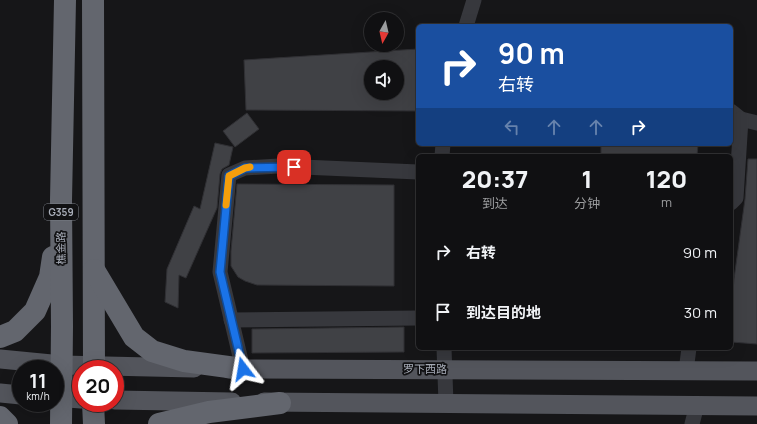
<!DOCTYPE html>
<html lang="zh">
<head>
<meta charset="utf-8">
<style>
	body { margin:0; font-family:Manrope,"Noto Sans SC",sans-serif; background:#19191b; color:#f1f3f6; height:100vh; display:flex; flex-direction:column; font-size:15px; white-space:nowrap }
	* { box-sizing:border-box; margin:0 }
	p { font-size:13px; color:#9c9d9f }
	.icon { flex:none; width:22px; height:22px; fill:none; stroke:currentColor; stroke-width:2; stroke-linecap:round; stroke-linejoin:round }
	.map { position:relative; flex:1; overflow:hidden }
	.side { position:absolute; left:416px; top:154px; width:317px; height:196px; display:flex; flex-direction:column; background:#101012; border-radius:6px; box-shadow:0 4px 16px #0002,0 0 0 1px #303032 }
	.side>* { flex:none }
	.guide { position:absolute; left:416px; top:24px; width:317px; height:122px; border-radius:6px; box-shadow:0 4px 16px #0002,0 0 0 1px #303032; background:#1a4fa0; color:#fff; overflow:hidden }
	.needle { width:26px; rotate:188deg }
	.fabs { position:absolute; left:364px; top:12px; display:grid; gap:8px }
	.fabs a { display:grid; place-items:center; width:40px; height:40px; border-radius:50%; background:#101012; box-shadow:0 4px 16px #0002,0 0 0 1px #303032; font-size:20px }
	.speed { position:absolute; left:12px; top:360px; display:flex; gap:8px; font-size:20px; font-weight:700; text-align:center }
	.speed>* { display:grid; place-content:center; width:52px; height:52px; border-radius:50%; background:#101012; box-shadow:0 4px 16px #0002,0 0 0 1px #303032; line-height:1 }
	.speed small { font-size:10px; font-weight:400 }
	.speed .limit { border:6px solid #d22; background:#fff; color:#111 }
	.pin { position:absolute; display:grid; place-items:center; width:34px; height:34px; color:#fff; margin:-17px; border-radius:8px; box-shadow:0 2px 6px #0006 }
	.me { position:absolute; width:44px; margin:-22px; rotate:346deg; stroke-linejoin:round; filter:drop-shadow(0 0 3px #0008) }
	.turn { display:flex; align-items:center; gap:14px; height:84px; padding:0 16px; font-size:18px }
	.turn .icon { width:52px; height:52px; stroke-width:2.5 }
	.turn b { display:block; font-size:28px; line-height:34px }
	.lanes { display:flex; align-items:center; height:38px; padding:0 16px; background:#0003; justify-content:center; gap:20px; direction:ltr }
	.lanes .off { opacity:.35 }
	.eta { display:flex; justify-content:space-evenly; align-items:center; height:68px; text-align:center }
	.eta b { font-size:24px; font-weight:800; line-height:28px }
	ul { padding:0; list-style:none }
	li { display:flex; align-items:center; gap:12px; height:60px; padding:0 16px }
	li div { flex:1 }
	li b { display:block; font-size:15px }
	li em { font-style:normal }
	.map>svg:first-child { display:block }
</style>
</head>
<body>
<div class="map">
<svg width="757" height="424" viewBox="0 0 757 424">
	<rect width="100%" height="100%" fill="#161618"/>
	<g fill="#404145" stroke="#303034" fill-rule="evenodd">
		<path d="M418,49v62l-172,-1 -2,-50zM371,67h26v26h-26z"/>
		<polygon points="247,113 259,129 235,147 223,131"/>
		<polygon points="215,143 233,147 229,165 222,169 220,174 217,208 186,278 179,275 178,308 165,302 167,269 194,206 200,209"/>
		<polygon points="601,144 698,144 697,156 601,156"/>
		<polygon points="748,159 757,159 757,344 731,342 731,316 734,279 745,199"/>
		<polygon points="237,184 394,185 394,286 257,285 245,281 238,277 231,266 231,251"/>
		<polygon points="404,327 404,352 252,353 252,329"/>
	</g>
	<g fill="none" stroke-linecap="round" stroke-linejoin="round">
		<g stroke="#37383d" stroke-width="15">
			<polyline points="466,26 474,0"/>
			<polyline points="731,111 741,119 757,123"/>
			<polyline points="442,156 443,144"/>
			<polyline points="731,203 736,198 741,119"/>
			<polyline points="231,320 418,318"/>
			<polyline points="444,348 446,403"/>
			<polyline points="243,369 220,272 229,175 245,168 279,166 418,172"/>
			<polyline points="686,371 689,348"/>
			<polyline points="692,424 697,405"/>
		</g>
		<g stroke="#53555c" stroke-width="19">
			<polyline points="0,359 62,365 194,368"/>
			<polyline points="229,369 757,371"/>
			<polyline points="0,393 21,395"/>
			<polyline points="55,397 81,399"/>
			<polyline points="115,400 232,402"/>
			<polyline points="264,402 757,406"/>
		</g>
		<g stroke="#63666e" stroke-width="22">
			<polyline points="93,0 94,369"/>
			<polyline points="94,270 134,337 152,351 184,361 243,369"/>
			<polyline points="0,337 15,331 35,311 50,277 53,257"/>
			<polyline points="93,403 94,424"/>
			<polyline points="0,417 7,424"/>
			<polyline points="61,424 62,326 61,200 65,0"/>
			<polyline points="159,424 209,412 280,403"/>
		</g>
	</g>
	<g fill="none" stroke-linecap="round" stroke-linejoin="round">
		<defs>
			<polyline id="route" points="243,369 220,272 229,176 245,168 294,167"/>
		</defs>
		<use href="#route" stroke="#114b97" stroke-width="10"/>
		<use href="#route" stroke="#1a73e8" stroke-width="7"/>
		<polyline stroke="#f59e0b" stroke-width="7" points="226,205 229,176 245,168 250,167"/>
	</g>
	<g text-anchor="middle" stroke-width="3.5" stroke-linejoin="round" paint-order="stroke">
		<rect fill="#111113" stroke="#7b7e86" stroke-width="1" x="44" y="204" width="34" height="16" rx="3"/>
		<g font-size="10" font-weight="bold" fill="#a8adb8">
			<text x="61" y="216">G359</text>
		</g>
		<g font-size="11" fill="#a8adb8" stroke="#111113">
			<text transform="translate(61 248) rotate(-91)" y="4">樵金路</text>
			<text x="425" y="373">罗下西路</text>
		</g>
	</g>
</svg>
<div class="fabs">
<a><svg class="needle" viewBox="-14 -14 28 28"><path d="M0-13l5 13h-10z" fill="#e53935"/><path d="M0 13l5-13h-10z" fill="#9c9d9f"/></svg></a>
<a><svg class="icon" aria-label="sound" viewBox="0 0 24 24"><path d="M4 9h4l5-4v14l-5-4H4zM17 9q2 3 0 6"/></svg></a>
</div>
<div class="speed"><div>11<small>km/h</small></div><div class="limit">20</div></div>
<div class="pin" style="left:294px;top:167px;background:#d93025"><svg class="icon" aria-label="arrive" viewBox="0 0 24 24"><path d="M6 21V4h12l-3 4 3 4H6"/></svg></div>
<svg class="me" style="left:243px;top:369px" viewBox="-20 -20 40 40"><path d="M0-17L14 15 0 8-14 15z" fill="#1a73e8" stroke="#fff" stroke-width="4"/></svg>
<div class="guide">
<div class="turn"><svg class="icon" aria-label="right" viewBox="0 0 24 24"><path d="M7 20v-9h11M14 6l5 5-5 5"/></svg><div><b>90 m</b>右转</div></div>
<div class="lanes"><svg class="icon off" aria-label="left" viewBox="0 0 24 24"><path d="M17 20v-9H6M10 6l-5 5 5 5"/></svg><svg class="icon off" aria-label="ahead" viewBox="0 0 24 24"><path d="M12 20V5M6 11l6-6 6 6"/></svg><svg class="icon off" aria-label="ahead" viewBox="0 0 24 24"><path d="M12 20V5M6 11l6-6 6 6"/></svg><svg class="icon" aria-label="right" viewBox="0 0 24 24"><path d="M7 20v-9h11M14 6l5 5-5 5"/></svg></div>
</div>
<section class="side">
<div class="eta">
<div><b>20:37</b><p>到达</p></div>
<div><b>1</b><p>分钟</p></div>
<div><b>120</b><p>m</p></div>
</div>
<ul>
<li><svg class="icon" aria-label="right" viewBox="0 0 24 24"><path d="M7 20v-9h11M14 6l5 5-5 5"/></svg><div><b>右转</b></div><em>90 m</em></li>
<li><svg class="icon" aria-label="arrive" viewBox="0 0 24 24"><path d="M6 21V4h12l-3 4 3 4H6"/></svg><div><b>到达目的地</b></div><em>30 m</em></li>
</ul>
</section>
</div>
</body>
</html>
